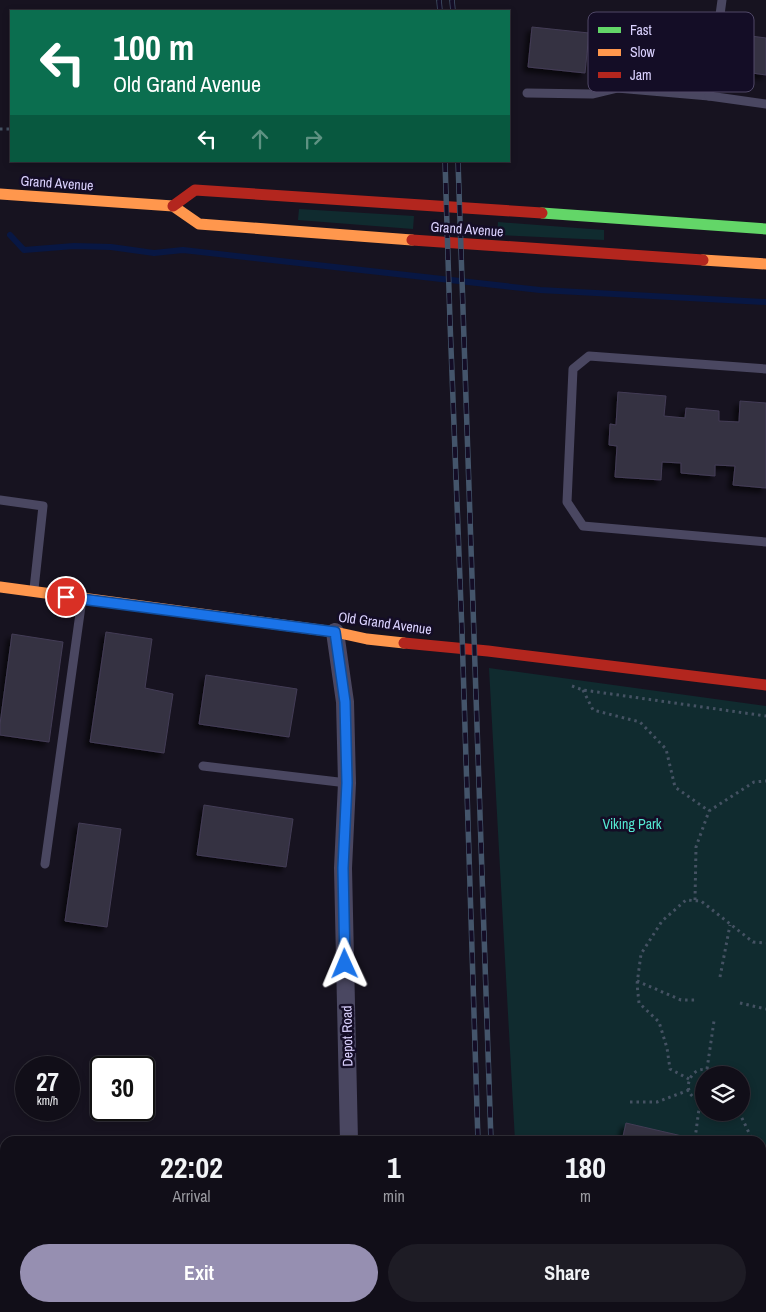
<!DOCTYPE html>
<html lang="en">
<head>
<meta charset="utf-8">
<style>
	body { margin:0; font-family:"Archivo Narrow",sans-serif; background:#1e1c25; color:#f1f3f6; height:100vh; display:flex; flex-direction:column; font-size:19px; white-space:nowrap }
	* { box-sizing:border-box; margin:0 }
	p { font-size:16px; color:#9c9ca2 }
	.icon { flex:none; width:28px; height:28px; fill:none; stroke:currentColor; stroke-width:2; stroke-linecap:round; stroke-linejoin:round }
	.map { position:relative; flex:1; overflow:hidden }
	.side { position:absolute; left:0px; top:1136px; width:766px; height:176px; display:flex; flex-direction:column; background:#110e18; border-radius:15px 15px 0 0; box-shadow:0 2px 8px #0003,0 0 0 1px #302e37 }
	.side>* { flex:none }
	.banner { position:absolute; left:10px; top:10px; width:500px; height:152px; border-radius:0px; box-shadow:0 2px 8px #0003,0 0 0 1px #302e37; background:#0b6e4f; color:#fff; overflow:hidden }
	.fabs { position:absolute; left:695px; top:1066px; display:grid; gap:10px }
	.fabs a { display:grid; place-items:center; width:55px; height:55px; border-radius:50%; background:#110e18; box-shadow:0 2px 8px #0003,0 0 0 1px #302e37; font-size:25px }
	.speed { position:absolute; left:15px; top:1056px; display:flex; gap:10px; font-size:25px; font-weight:700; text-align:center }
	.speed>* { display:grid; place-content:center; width:65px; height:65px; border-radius:50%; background:#110e18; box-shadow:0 2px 8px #0003,0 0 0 1px #302e37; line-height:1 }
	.speed small { font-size:12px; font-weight:400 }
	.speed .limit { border:2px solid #111; border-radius:8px; background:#fff; color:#111 }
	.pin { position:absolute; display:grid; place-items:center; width:42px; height:42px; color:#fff; margin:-21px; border:2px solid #fff; border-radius:50%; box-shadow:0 1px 5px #0007 }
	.me { position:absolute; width:55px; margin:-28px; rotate:359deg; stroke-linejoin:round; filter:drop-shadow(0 0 4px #0008) }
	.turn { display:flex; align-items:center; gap:18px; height:105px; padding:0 20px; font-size:22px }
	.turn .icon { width:65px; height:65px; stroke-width:2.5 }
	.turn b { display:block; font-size:35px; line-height:42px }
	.lanes { display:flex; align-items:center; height:48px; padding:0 20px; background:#0003; justify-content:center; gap:25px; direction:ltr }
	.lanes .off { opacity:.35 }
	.eta { display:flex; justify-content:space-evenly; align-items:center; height:85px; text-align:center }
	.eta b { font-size:30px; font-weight:800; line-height:35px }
	.button { display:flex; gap:10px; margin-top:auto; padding:10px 20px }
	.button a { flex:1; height:58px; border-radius:30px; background:#968fb1; color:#fff; font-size:20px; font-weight:800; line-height:58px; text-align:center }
	.button a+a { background:#1e1c25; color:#f1f3f6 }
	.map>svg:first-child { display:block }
</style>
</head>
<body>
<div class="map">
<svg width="766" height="1312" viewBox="0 0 766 1312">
	<defs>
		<filter id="shadow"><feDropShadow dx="-4.5" dy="4.5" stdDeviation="2.5" flood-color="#0009"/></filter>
	</defs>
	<rect width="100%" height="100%" fill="#171320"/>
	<g fill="#102b2f" fill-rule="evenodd">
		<polygon points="299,209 414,216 413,229 298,220"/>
		<polygon points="498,222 604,230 604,240 497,235"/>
		<path d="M489,668l277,38v606h-241v-4h236v-167h-246zM704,1075h37v37h-37z"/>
	</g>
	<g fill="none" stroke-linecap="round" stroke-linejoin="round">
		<polyline stroke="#081743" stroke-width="6" points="10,235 24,250 74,246 111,247 154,253 183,250 540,290 766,302"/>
	</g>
	<g fill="#353043" stroke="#433d55" filter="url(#shadow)">
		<polygon points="532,27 589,33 585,73 528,67"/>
		<polygon points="751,36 766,38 766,75 745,72"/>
		<polygon points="618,392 666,396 664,416 685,418 686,408 719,411 719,421 739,422 740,401 766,403 766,488 733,485 735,466 715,465 715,476 681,473 681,463 662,462 661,480 615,477 617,446 609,445 610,424 616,425"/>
		<polygon points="106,632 152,639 145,688 173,694 164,753 90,742"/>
		<polygon points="12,634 63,642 49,742 0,735 0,724"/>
		<polygon points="206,675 297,689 289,737 199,724"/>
		<polygon points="204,805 293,819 286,867 197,855"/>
		<polygon points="79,823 121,829 107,927 65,921"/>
		<polygon points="626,1123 695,1139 705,1141 622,1141"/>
		<polygon points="601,1308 639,1308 638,1312 600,1312"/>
	</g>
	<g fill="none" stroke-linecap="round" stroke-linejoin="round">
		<g stroke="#455263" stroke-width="3" stroke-dasharray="2.5 4" stroke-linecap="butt">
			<polyline points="0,129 11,129"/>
			<polyline points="572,686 583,690 766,716"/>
			<polyline points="583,690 593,710 640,722 666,749 675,787 709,811"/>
			<polyline points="695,900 696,847 709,811 754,782 766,781"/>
			<polyline points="720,977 730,925"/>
			<polyline points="637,981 681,1000 696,1000"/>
			<polyline points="740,1003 766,1009"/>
			<polyline points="707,1069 714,1021"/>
			<polyline points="689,1079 670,1069 667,1048 659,1022 639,1003 637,984 641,954 662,921 686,900 701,901 753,942 766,943"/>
			<path d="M704,1101c-30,-3 -12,-47 13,-26"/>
			<polyline points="630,1102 657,1102 689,1090"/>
			<polyline points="739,1112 753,1141"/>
			<polyline points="695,1139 700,1101"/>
			<polyline points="761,1149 766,1148"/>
			<polyline points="761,1242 766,1230"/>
			<polyline points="647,1312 648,1308"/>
			<polyline points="700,1312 701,1308"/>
		</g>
		<g stroke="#4a4761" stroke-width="9">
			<polyline points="527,93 592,94 617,88 709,96 722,0"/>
			<polyline points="709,96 766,104"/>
			<polyline points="766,369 589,356 573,369 567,502 583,526 766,542"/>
			<polyline points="0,500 43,506 34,589"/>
			<polyline points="203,766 347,783"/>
			<polyline points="45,864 82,599"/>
		</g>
		<g stroke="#4a4761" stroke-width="18">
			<polyline points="335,632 345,702 347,783 343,868 349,1141"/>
			<polyline points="0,1158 5,1157"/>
			<polyline points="355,1308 355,1312"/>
			<polyline points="163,1312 163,1308"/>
		</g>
		<polyline stroke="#63d668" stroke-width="11" points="542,213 766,229"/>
		<g stroke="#ff974d" stroke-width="11">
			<polyline points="0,194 173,206 199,224 412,240"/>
			<polyline points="703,260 766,264"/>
			<polyline points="0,587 335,632 367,639 404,643"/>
		</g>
		<g stroke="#b3261e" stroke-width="11">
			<polyline points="173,206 195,190 542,213"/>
			<polyline points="412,240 703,260"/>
			<polyline points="404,643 488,651 766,685"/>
		</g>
		<defs>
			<g id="rail">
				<polyline points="439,0 440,11"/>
				<polyline points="452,0 453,11"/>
				<polyline points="445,161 450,322 462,632 478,1141"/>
				<polyline points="458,161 491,1141"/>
				<polyline points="484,1308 484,1312"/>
				<polyline points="496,1308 497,1312"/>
			</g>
		</defs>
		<use href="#rail" stroke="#44556b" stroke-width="5.5"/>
		<use href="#rail" stroke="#140d26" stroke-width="4" stroke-dasharray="11" stroke-linecap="butt"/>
	</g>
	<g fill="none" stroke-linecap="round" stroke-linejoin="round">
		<defs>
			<polyline id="route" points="66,597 335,632 345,702 347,783 343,868 345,964"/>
		</defs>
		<use href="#route" stroke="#114b97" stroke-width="12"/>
		<use href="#route" stroke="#1a73e8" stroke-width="9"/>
	</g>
	<g text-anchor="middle" stroke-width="5" stroke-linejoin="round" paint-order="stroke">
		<g font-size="14" fill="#dbd2ff" stroke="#140d26">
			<text transform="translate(57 183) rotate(4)" y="5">Grand Avenue</text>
			<text transform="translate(467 229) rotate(4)" y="5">Grand Avenue</text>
			<text transform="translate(385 623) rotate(8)" y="5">Old Grand Avenue</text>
			<text transform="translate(347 1036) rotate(-91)" y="5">Depot Road</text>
		</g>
		<g font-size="14" fill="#54e9d2" stroke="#140d26">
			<text x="632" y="829">Viking Park</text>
		</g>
	</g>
	<rect x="588" y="12" width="166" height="80" rx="8" fill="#140d26" stroke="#504867" stroke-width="1"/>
	<rect x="598" y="27" width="23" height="6" fill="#63d668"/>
	<rect x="598" y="49" width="23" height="7" fill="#ff974d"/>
	<rect x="598" y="72" width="23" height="6" fill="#b3261e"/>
	<g font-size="14" fill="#dbd2ff">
		<text x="630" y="35">Fast</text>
		<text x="630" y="57">Slow</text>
		<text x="630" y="80">Jam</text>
	</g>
</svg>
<div class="fabs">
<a><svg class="icon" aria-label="layers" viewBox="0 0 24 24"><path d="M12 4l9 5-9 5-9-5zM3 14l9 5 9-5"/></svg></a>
</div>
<div class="speed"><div>27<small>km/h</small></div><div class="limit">30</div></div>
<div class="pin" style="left:66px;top:597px;background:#d93025"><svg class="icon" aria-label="arrive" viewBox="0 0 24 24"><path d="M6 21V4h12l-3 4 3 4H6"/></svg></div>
<svg class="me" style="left:345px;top:964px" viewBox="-20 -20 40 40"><path d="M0-17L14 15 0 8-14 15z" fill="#1a73e8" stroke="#fff" stroke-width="4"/></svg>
<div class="banner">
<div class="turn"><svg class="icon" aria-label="left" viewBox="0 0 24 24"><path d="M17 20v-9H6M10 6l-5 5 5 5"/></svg><div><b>100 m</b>Old Grand Avenue</div></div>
<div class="lanes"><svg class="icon" aria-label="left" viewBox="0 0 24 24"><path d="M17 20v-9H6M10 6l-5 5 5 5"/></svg><svg class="icon off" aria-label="ahead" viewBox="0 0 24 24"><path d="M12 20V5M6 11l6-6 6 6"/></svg><svg class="icon off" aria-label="right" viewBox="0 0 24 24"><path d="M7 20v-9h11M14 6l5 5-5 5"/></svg></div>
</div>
<section class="side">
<div class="eta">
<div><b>22:02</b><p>Arrival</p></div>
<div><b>1</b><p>min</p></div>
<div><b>180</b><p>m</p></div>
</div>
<div class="button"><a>Exit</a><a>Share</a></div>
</section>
</div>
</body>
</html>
